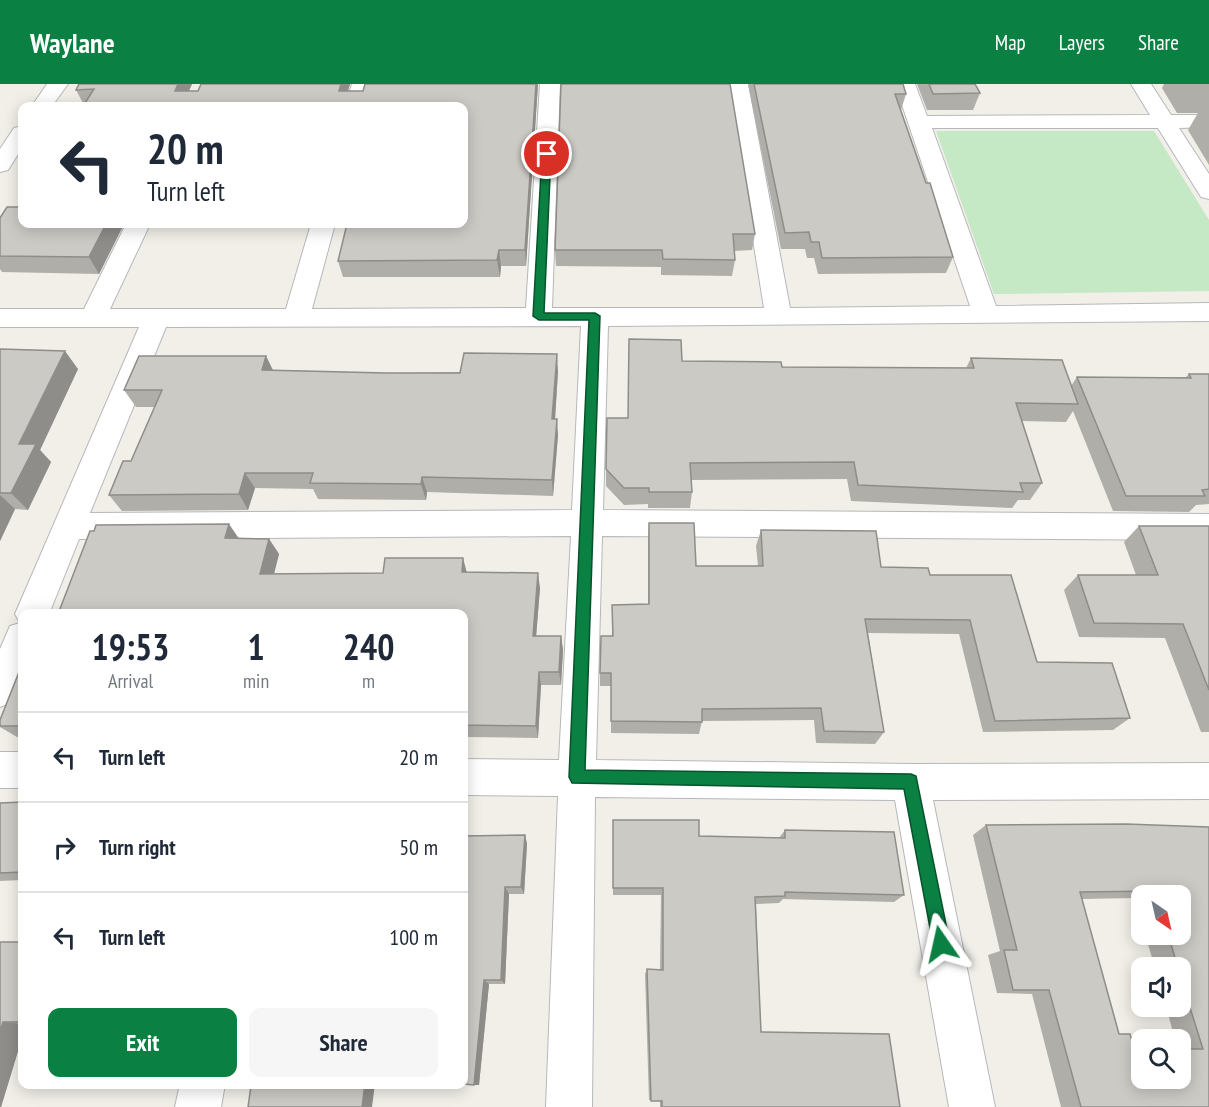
<!DOCTYPE html>
<html lang="en">
<head>
<meta charset="utf-8">
<style>
	body { margin:0; font-family:"PT Sans Narrow",sans-serif; background:#f6f6f7; color:#1f2937; height:100vh; display:flex; flex-direction:column; font-size:22px; white-space:nowrap }
	* { box-sizing:border-box; margin:0 }
	p { font-size:20px; color:#747a83 }
	.icon { flex:none; width:33px; height:33px; fill:none; stroke:currentColor; stroke-width:2; stroke-linecap:round; stroke-linejoin:round }
	.map { position:relative; flex:1; overflow:hidden }
	.drawer { position:absolute; left:18px; top:525px; width:450px; height:480px; display:flex; flex-direction:column; background:#fff; border-radius:12px; box-shadow:0 3px 15px #0003 }
	.drawer>* { flex:none }
	.hud { position:absolute; left:18px; top:18px; width:450px; height:126px; border-radius:12px; box-shadow:0 3px 15px #0003; background:#fff; color:#1f2937; overflow:hidden }
	.needle { width:39px; rotate:146deg }
	.controls { position:absolute; left:1131px; top:801px; display:grid; gap:12px }
	.controls a { display:grid; place-items:center; width:60px; height:60px; border-radius:12px; background:#fff; box-shadow:0 3px 15px #0003; font-size:30px }
	.pin { position:absolute; display:grid; place-items:center; width:51px; height:51px; color:#fff; margin:-26px; border:3px solid #fff; border-radius:50%; box-shadow:0 2px 6px #0007 }
	.me { position:absolute; width:66px; margin:-33px; rotate:349deg; stroke-linejoin:round; filter:drop-shadow(0 0 4px #0008) }
	.turn { display:flex; align-items:center; gap:21px; height:126px; padding:0 30px; font-size:27px }
	.turn .icon { width:78px; height:78px; stroke-width:2.5 }
	.turn b { display:block; font-size:42px; line-height:51px }
	.eta { display:flex; justify-content:space-evenly; align-items:center; height:102px; text-align:center }
	.eta b { font-size:36px; font-weight:700; line-height:42px }
	.primary-button { display:flex; gap:12px; margin-top:auto; padding:12px 30px }
	.primary-button a { flex:1; height:69px; border-radius:12px; background:#0b8043; color:#fff; font-size:24px; font-weight:700; line-height:69px; text-align:center }
	.primary-button a+a { background:#f6f6f7; color:#1f2937 }
	ul { padding:0; list-style:none }
	li { display:flex; align-items:center; gap:18px; height:90px; padding:0 30px; border-top:2px solid #e0e1e3 }
	li div { flex:1 }
	li b { display:block; font-size:22px }
	li em { font-style:normal }
	header { display:flex; align-items:center; gap:36px; box-sizing:border-box; height:84px; padding:0 30px; background:#0b8043; color:#fff }
	header strong { font-size:28px }
	nav { display:flex; gap:33px; margin-inline-start:auto; font-size:21px }
	.map>svg:first-child { display:block }
</style>
</head>
<body>
<header>
<strong>Waylane</strong>
<nav><a>Map</a><a>Layers</a><a>Share</a></nav>
</header>
<div class="map">
<svg width="1209" height="1023" viewBox="0 0 1209 1023">
	<rect width="100%" height="100%" fill="#f1efe8"/>
	<polygon fill="#c5e8c5" points="936,47 1154,47 1209,136 1209,207 994,210"/>
	<g fill="none" stroke-linecap="round" stroke-linejoin="round">
		<defs>
			<g id="minor">
				<polygon points="47,0 68,0 52,22 32,22"/>
				<polygon points="352,0 372,0 366,22 345,22"/>
				<path d="M540,0h20l-8,224h212l-36,-224h20l42,224 180,-2 -75,-222h20l12,32 223,-1 -19,-31h20l20,31h38v12l-30,1 30,46v25l-8,-2 -43,-69h-226l64,178 213,-3v18l-601,5 -5,184 606,4v26l-607,-4 -6,224 315,4 298,-1v36l-276,1 62,307h-46l-54,-307 -300,-3 -3,310h-46l12,-311 -94,-1v-36l95,1 12,-224 -492,3 -30,75h-27v65l-10,23 -12,5v-58l10,-23 10,-3 -5,-9 124,-287h-139v-18h84l42,-85h24l-40,85h176l25,-85h24l-23,85 214,-1zM581,242l-9,184 -482,3 76,-186z"/>
				<polygon points="22,42 22,64 8,86 0,88 0,65 14,44"/>
				<rect x="0" y="668" width="22" height="36"/>
				<polygon points="180,1000 225,1000 221,1023 175,1023"/>
			</g>
		</defs>
		<use href="#minor" stroke="#b5b8bc" stroke-width="2"/>
		<use href="#minor" fill="#fff" fill-rule="evenodd"/>
	</g>
	<g fill="#afaea9" fill-rule="evenodd">
		<polygon points="79,0 192,0 189,7 198,7 201,0 350,0 348,7 363,7 538,0 526,182 501,182 500,193 343,193 338,177 346,143 337,143 336,140 464,140 464,22 84,21 76,6"/>
		<polygon points="561,0 755,150 752,166 734,167 735,176 732,192 661,191 661,183 556,182 555,166"/>
		<polygon points="748,0 903,0 906,10 901,26 953,173 946,189 818,190 814,174 807,174 805,165 781,165"/>
		<polygon points="917,0 975,0 980,9 973,26 927,26"/>
		<polygon points="1164,0 1209,0 1209,81 1188,46 1198,29 1177,29 1162,4"/>
		<polygon points="0,134 22,140 124,140 99,190 2,188 0,185"/>
		<polygon points="0,265 78,285 40,366 51,378 28,426 15,425 0,457"/>
		<polygon points="266,272 273,286 386,289 558,287 555,335 558,351 553,412 427,408 426,416 318,415 313,405 255,404 248,426 122,427 109,411 131,377 155,323 136,323 124,306"/>
		<polygon points="971,274 1071,302 1077,293 1186,293 1189,290 1209,290 1209,420 1196,421 1189,428 1113,427 1073,327 1066,338 1022,337 1042,399 1030,416 1018,416 1012,424 851,417 847,395 691,396 692,408 690,424 648,424 648,420 624,421 606,402 606,385 682,277 782,283 966,284"/>
		<polygon points="649,439 696,482 758,482 756,462 761,446 881,483 930,491 1037,578 1130,634 1113,646 983,648 959,550 868,549 884,648 875,660 816,659 814,636 702,637 699,650 611,649 611,602 600,602 600,589 612,552 612,521 648,520 648,455"/>
		<polygon points="1139,442 1209,442 1209,648 1201,648 1165,554 1079,553 1064,506 1078,491 1136,491 1124,458"/>
		<polygon points="238,454 269,455 279,470 274,490 383,489 467,488 540,504 536,552 561,552 563,566 561,601 541,601 538,654 464,653 464,530 58,530"/>
		<polygon points="22,588 22,653 17,653 0,643 0,642"/>
		<polygon points="22,718 22,796 0,797 0,719"/>
		<polygon points="613,736 699,752 779,754 785,746 904,811 894,818 783,815 779,819 756,820 761,948 893,1023 660,1023 660,1017 649,1016 645,890 647,885 660,886 661,811 613,811"/>
		<path d="M986,741l223,2v280h-148l-29,-113 -35,-1 -9,-38 12,-4 -27,-116zM1142,812h38v38h-35l10,34h25v38h-14l9,34h5v38l-46,-30 -15,-14 -37,-135 53,-1 7,24z"/>
		<polygon points="525,751 527,760 524,810 509,810 505,900 489,900 479,1001 464,752"/>
		<polygon points="0,858 22,858 22,954 1,1023"/>
	</g>
	<g fill="#8f8d8a">
		<polygon points="178,0 192,0 182,22 175,7"/>
		<polygon points="341,0 350,0 343,22 339,7"/>
		<polygon points="536,0 538,0 526,182 525,166"/>
		<polygon points="106,140 124,140 99,190 89,173"/>
		<polygon points="499,166 501,182 500,193 497,176"/>
		<polygon points="65,267 78,285 40,366 51,378 28,426 11,409 19,360"/>
		<polygon points="557,270 558,287 554,351 552,335"/>
		<polygon points="266,272 274,289 262,286"/>
		<polygon points="557,335 558,351 553,412 552,396"/>
		<polygon points="245,389 255,404 248,426 239,410"/>
		<polygon points="422,393 427,408 426,416 421,400"/>
		<polygon points="0,411 15,425 0,457"/>
		<polygon points="229,440 240,456 225,454"/>
		<polygon points="269,455 279,470 270,505 260,490"/>
		<polygon points="463,474 467,489 462,488"/>
		<polygon points="538,489 540,504 535,566 533,552"/>
		<polygon points="561,552 563,566 561,601 559,588"/>
		<polygon points="539,588 541,601 538,654 536,642"/>
		<polygon points="525,751 527,760 524,810 521,803"/>
		<polygon points="505,803 509,810 505,900 501,896"/>
		<polygon points="484,896 489,900 479,1001 474,1001"/>
		<polygon points="3,938 22,940 22,954 1,1023 0,1023 0,949"/>
		<polygon points="365,1000 375,1000 372,1023 362,1023"/>
	</g>
	<g fill="#cccac5" stroke="#8f8d8a" stroke-width="1.5" fill-rule="evenodd">
		<polygon points="79,0 178,0 175,7 198,7 201,0 341,0 339,7 363,7 365,0 536,0 525,166 499,166 497,176 338,177 347,140 464,140 464,22 83,22 94,5 76,6"/>
		<polygon points="561,0 730,0 755,150 733,150 735,176 663,175 662,166 555,166"/>
		<polygon points="754,0 903,0 906,10 895,10 926,99 930,99 953,173 822,174 819,158 811,158 809,148 785,149"/>
		<polygon points="929,0 975,0 980,9 933,10"/>
		<polygon points="22,120 22,140 106,140 89,173 0,172 0,134 7,123 21,123"/>
		<polygon points="629,255 681,256 682,277 781,278 782,283 974,284 971,274 1062,276 1078,320 1016,319 1042,399 1020,399 1023,408 858,401 854,378 690,379 692,408 649,408 649,404 624,404 606,385 607,334 628,334"/>
		<polygon points="0,265 65,267 19,360 36,360 11,409 0,409"/>
		<polygon points="464,269 557,270 552,335 557,335 552,396 422,393 421,400 310,399 313,389 245,389 239,410 109,411 123,377 131,377 162,306 124,306 139,272 266,272 262,286 386,289 460,289"/>
		<polygon points="1189,290 1209,290 1209,405 1202,406 1205,412 1126,412 1077,293 1191,294"/>
		<polygon points="649,439 694,439 696,482 763,482 761,446 876,447 881,483 928,484 930,491 1011,491 1037,578 1112,579 1130,634 995,637 970,536 865,535 884,648 824,647 821,624 702,625 702,638 611,637 611,589 600,589 601,552 613,552 612,521 649,520"/>
		<polygon points="229,440 225,454 269,455 260,490 383,489 385,474 463,474 462,488 538,489 533,552 561,552 559,588 539,588 536,642 464,641 464,530 58,530 90,447 94,447 96,441"/>
		<polygon points="1139,442 1209,442 1209,606 1183,540 1094,539 1078,491 1158,491"/>
		<polygon points="19,588 22,588 22,642 0,642 0,636"/>
		<polygon points="22,718 22,788 0,789 0,719"/>
		<polygon points="613,736 699,736 699,752 785,754 785,746 894,748 904,811 785,808 785,812 755,813 761,948 889,950 900,1023 662,1023 662,1017 651,1017 647,885 663,886 663,804 613,804"/>
		<path d="M1126,740l83,3v280h-128l-32,-117h-36l-9,-40h13l-31,-125zM1155,807l1,5h24v38h-12l10,34h2v8l23,73h-23v29h-38v-30h-8l-4,-14h-11l-39,-142z"/>
		<polygon points="525,751 521,803 505,803 501,896 484,896 474,1001 464,1000 464,752"/>
		<polygon points="0,858 22,858 22,938 3,938 0,949"/>
		<polygon points="312,1000 365,1000 362,1023 248,1023 251,1002"/>
	</g>
	<polygon fill="#0b8043" stroke="#07532c" stroke-width="1.5" points="547,67 551,70 544,229 595,229 600,232 585,686 911,690 916,692 950,860 947,866 941,869 935,866 933,860 904,705 572,699 569,693 589,236 539,236 533,232 542,70"/>
</svg>
<div class="controls">
<a><svg class="needle" viewBox="-14 -14 28 28"><path d="M0-13l5 13h-10z" fill="#e53935"/><path d="M0 13l5-13h-10z" fill="#747a83"/></svg></a>
<a><svg class="icon" aria-label="sound" viewBox="0 0 24 24"><path d="M4 9h4l5-4v14l-5-4H4zM17 9q2 3 0 6"/></svg></a>
<a><svg class="icon" aria-label="search" viewBox="0 0 24 24"><circle cx="10" cy="10" r="6"/><path d="M15 15l6 6"/></svg></a>
</div>
<div class="pin" style="left:547px;top:70px;background:#d93025"><svg class="icon" aria-label="arrive" viewBox="0 0 24 24"><path d="M6 21V4h12l-3 4 3 4H6"/></svg></div>
<svg class="me" style="left:941px;top:860px" viewBox="-20 -20 40 40"><path d="M0-17L14 15 0 8-14 15z" fill="#0b8043" stroke="#fff" stroke-width="4"/></svg>
<div class="hud">
<div class="turn"><svg class="icon" aria-label="left" viewBox="0 0 24 24"><path d="M17 20v-9H6M10 6l-5 5 5 5"/></svg><div><b>20 m</b>Turn left</div></div>
</div>
<section class="drawer">
<div class="eta">
<div><b>19:53</b><p>Arrival</p></div>
<div><b>1</b><p>min</p></div>
<div><b>240</b><p>m</p></div>
</div>
<ul>
<li><svg class="icon" aria-label="left" viewBox="0 0 24 24"><path d="M17 20v-9H6M10 6l-5 5 5 5"/></svg><div><b>Turn left</b></div><em>20 m</em></li>
<li><svg class="icon" aria-label="right" viewBox="0 0 24 24"><path d="M7 20v-9h11M14 6l5 5-5 5"/></svg><div><b>Turn right</b></div><em>50 m</em></li>
<li><svg class="icon" aria-label="left" viewBox="0 0 24 24"><path d="M17 20v-9H6M10 6l-5 5 5 5"/></svg><div><b>Turn left</b></div><em>100 m</em></li>
</ul>
<div class="primary-button"><a>Exit</a><a>Share</a></div>
</section>
</div>
</body>
</html>
